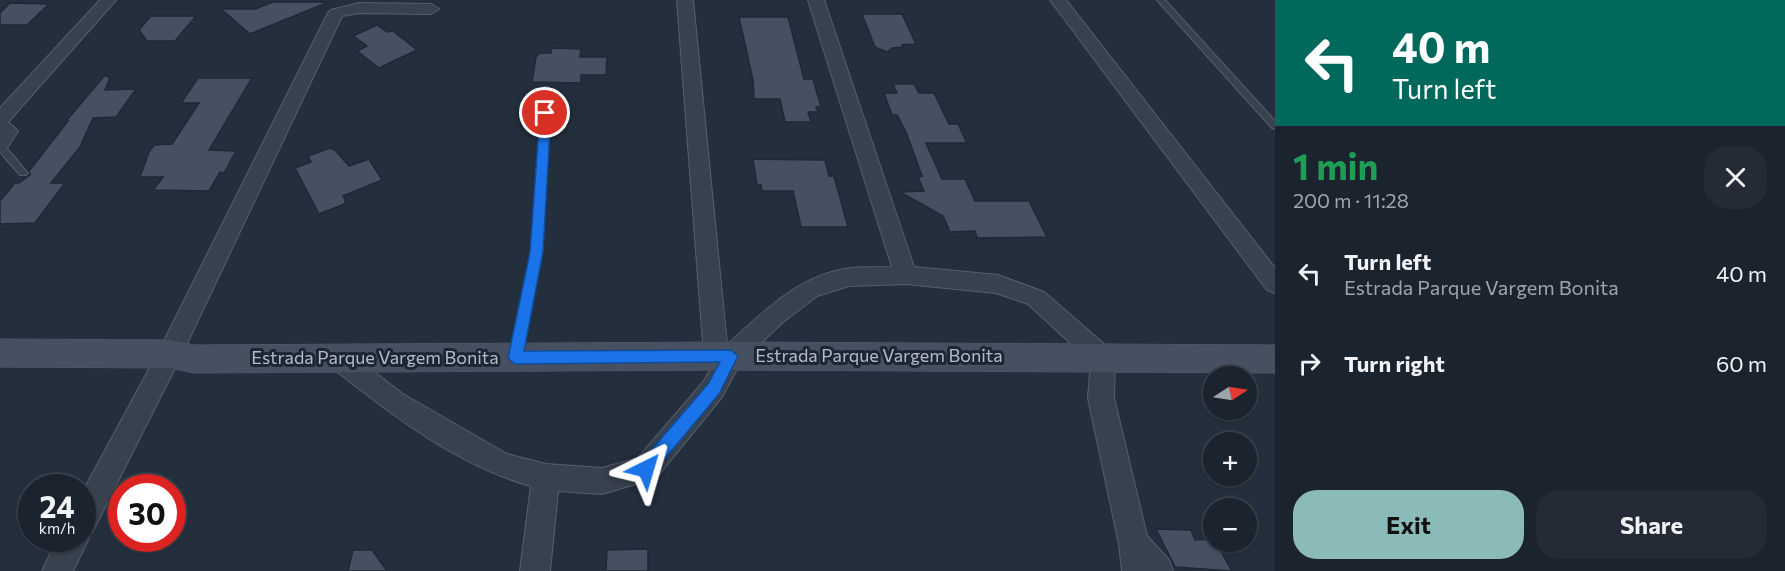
<!DOCTYPE html>
<html lang="en">
<head>
<meta charset="utf-8">
<style>
	body { margin:0; font-family:Commissioner,sans-serif; background:#242b36; color:#f1f3f6; height:100vh; display:flex; flex-direction:column; font-size:22px; white-space:nowrap }
	* { box-sizing:border-box; margin:0 }
	p { font-size:20px; color:#a0a4aa }
	.icon { flex:none; width:33px; height:33px; fill:none; stroke:currentColor; stroke-width:2; stroke-linecap:round; stroke-linejoin:round }
	.map { position:relative; flex:1; overflow:hidden }
	.sheet { display:flex; flex-direction:column; background:#1b232e; width:510px }
	.sheet>* { flex:none }
	.guide { background:#00695c; color:#fff; overflow:hidden }
	.needle { width:39px; rotate:78deg }
	.tools { position:absolute; left:1203px; top:366px; display:grid; gap:12px }
	.tools a { display:grid; place-items:center; width:54px; height:54px; border-radius:50%; background:#1b232e; box-shadow:0 2px 4px #0004,0 0 0 2px #39404a; font-size:30px }
	.speed { position:absolute; left:18px; top:474px; display:flex; gap:12px; font-size:30px; font-weight:700; text-align:center }
	.speed>* { display:grid; place-content:center; width:78px; height:78px; border-radius:50%; background:#1b232e; box-shadow:0 2px 4px #0004,0 0 0 2px #39404a; line-height:1 }
	.speed small { font-size:15px; font-weight:400 }
	.speed .limit { border:9px solid #d22; background:#fff; color:#111 }
	.pin { position:absolute; display:grid; place-items:center; width:51px; height:51px; color:#fff; margin:-26px; border:3px solid #fff; border-radius:50%; box-shadow:0 2px 6px #0007 }
	.me { position:absolute; width:66px; margin:-33px; rotate:40deg; stroke-linejoin:round; filter:drop-shadow(0 0 4px #0008) }
	.turn { display:flex; align-items:center; gap:21px; height:126px; padding:0 18px; font-size:27px }
	.turn .icon { width:78px; height:78px; stroke-width:2.5 }
	.turn b { display:block; font-size:42px; line-height:51px }
	.round { display:grid; place-items:center; flex:none; width:63px; height:63px; border-radius:24px; background:#242b36 }
	.overview { display:flex; align-items:center; justify-content:space-between; height:102px; padding:0 18px }
	h1 { font-size:36px; font-weight:700; line-height:45px; color:#1e9e55 }
	.action { display:flex; gap:12px; margin-top:auto; padding:12px 18px }
	.action a { flex:1; height:69px; border-radius:24px; background:#8bbbb9; color:#111; font-size:24px; font-weight:700; line-height:69px; text-align:center }
	.action a+a { background:#242b36; color:#f1f3f6 }
	ul { padding:0; list-style:none }
	li { display:flex; align-items:center; gap:18px; height:90px; padding:0 18px }
	li div { flex:1 }
	li b { display:block; font-size:22px }
	li em { font-style:normal }
	main { display:flex; flex:1; min-height:0 }
	.map>svg:first-child { display:block }
</style>
</head>
<body>
<main>
<div class="map">
<svg width="1275" height="571" viewBox="0 0 1275 571">
	<rect width="100%" height="100%" fill="#242f3e"/>
	<g fill="#455162" stroke="#1f2835" stroke-width="1.5">
		<polygon points="273,2 326,2 326,3 250,34 221,9 255,9"/>
		<polygon points="10,3 49,4 27,25 0,25 0,13"/>
		<polygon points="862,14 902,14 916,44 902,45 903,47 892,48 887,52 875,47"/>
		<polygon points="151,16 196,16 175,41 147,41 139,30"/>
		<polygon points="739,17 788,17 804,79 813,79 821,107 816,107 818,112 808,112 811,122 785,122 780,99 754,99 753,80"/>
		<polygon points="377,25 387,32 393,31 417,50 379,68 357,51 367,46 353,36"/>
		<polygon points="552,48 581,49 580,57 607,57 606,75 581,75 581,83 532,82 536,57 540,53 551,53"/>
		<polygon points="105,75 110,78 105,90 136,89 116,117 93,118 80,147 51,183 65,183 35,223 0,224 0,201 15,183 19,183 30,175 29,171 68,121 66,121"/>
		<polygon points="198,78 252,78 209,150 236,151 224,173 220,172 209,191 153,190 163,177 140,177 149,152 154,145 172,144 199,103 181,103"/>
		<polygon points="893,84 914,84 919,93 934,93 949,124 958,124 967,143 926,143 942,179 965,179 975,201 1029,201 1047,237 977,238 975,231 950,232 943,216 900,192 924,191 918,177 922,176 906,132 897,115 892,115 884,93 897,93"/>
		<polygon points="330,148 335,150 349,166 369,159 382,180 343,196 346,202 342,205 319,214 295,168 311,162 308,156"/>
		<polygon points="753,159 825,160 829,176 834,176 848,227 801,227 793,191 762,191 761,185 757,185"/>
		<polygon points="1156,529 1191,530 1195,540 1214,539 1232,571 1175,567"/>
		<polygon points="648,549 648,571 606,571 607,550"/>
		<polygon points="353,550 372,550 387,571 348,571"/>
	</g>
	<g fill="none" stroke-linecap="round" stroke-linejoin="round">
		<defs>
			<g id="service">
				<polygon points="1157,0 1165,0 1275,121 1275,129 1272,128"/>
				<polygon points="544,87 547,87 551,89 542,252 521,357 519,360 515,362 511,360 509,357 532,252"/>
				<polygon points="0,143 3,144 26,171 28,173 26,175 20,175 0,152"/>
			</g>
			<g id="minor">
				<polygon points="100,0 116,0 8,122 18,131 7,148 0,150 0,108"/>
				<path d="M677,0h16l34,345c36,-33 73,-71 124,-77 13,-1 28,-1 41,-1l-84,-267h16l90,267 84,8 46,17 68,59 3,7 -1,40 33,138 22,24 4,11h-51l-3,-27 -31,-146 3,-36 -63,-58 -32,-11 -90,-9 -57,2 -32,10 -34,26 -43,41 -18,34 -66,81 -54,16 -44,-3 -8,80h-30l11,-85c-73,-20 -142,-73 -201,-120l-3,-7 3,-7 9,-3 9,3 55,42 104,60 39,10 56,4 36,-10 66,-77 9,-16 -6,-2 -3,-7z"/>
				<polygon points="1050,0 1066,0 1275,268 1275,293 1267,290"/>
				<polygon points="359,3 431,4 439,9 431,14 359,13 342,16 182,354 92,533 87,535 89,538 73,571 42,571 58,538 82,538 82,493 161,347 328,13 331,10"/>
			</g>
			<polygon id="secondary" points="0,339 170,340 194,345 731,342 1275,345 1275,373 731,370 194,373 170,368 0,367"/>
		</defs>
		<use href="#service" stroke="#565f6c" stroke-width="2"/>
		<use href="#minor" stroke="#565f6c" stroke-width="2"/>
		<use href="#secondary" stroke="#565f6c" stroke-width="1"/>
		<use href="#service" fill="#38414e" fill-rule="evenodd"/>
		<use href="#minor" fill="#38414e" fill-rule="evenodd"/>
		<use href="#secondary" fill="#465061" fill-rule="evenodd"/>
	</g>
	<polygon fill="#1a73e8" stroke="#114b97" stroke-width="1.5" points="545,109 551,113 543,252 524,351 731,350 738,356 719,394 652,474 646,476 640,474 638,469 640,463 708,384 720,362 515,364 508,358 530,252 540,113"/>
	<g text-anchor="middle" stroke-width="6" stroke-linejoin="round" paint-order="stroke">
		<g font-size="18" fill="#b4bcc9" stroke="#1d2633">
			<text x="879" y="362">Estrada Parque Vargem Bonita</text>
			<text x="375" y="364">Estrada Parque Vargem Bonita</text>
		</g>
	</g>
</svg>
<div class="tools">
<a><svg class="needle" viewBox="-14 -14 28 28"><path d="M0-13l5 13h-10z" fill="#e53935"/><path d="M0 13l5-13h-10z" fill="#a0a4aa"/></svg></a>
<a>+</a>
<a>−</a>
</div>
<div class="speed"><div>24<small>km/h</small></div><div class="limit">30</div></div>
<div class="pin" style="left:545px;top:113px;background:#d93025"><svg class="icon" aria-label="arrive" viewBox="0 0 24 24"><path d="M6 21V4h12l-3 4 3 4H6"/></svg></div>
<svg class="me" style="left:646px;top:469px" viewBox="-20 -20 40 40"><path d="M0-17L14 15 0 8-14 15z" fill="#1a73e8" stroke="#fff" stroke-width="4"/></svg>
</div>
<section class="sheet">
<div class="guide">
<div class="turn"><svg class="icon" aria-label="left" viewBox="0 0 24 24"><path d="M17 20v-9H6M10 6l-5 5 5 5"/></svg><div><b>40 m</b>Turn left</div></div>
</div>
<div class="overview"><div><h1>1 min</h1><p>200 m · 11:28</p></div><a class="round"><svg class="icon" aria-label="close" viewBox="0 0 24 24"><path d="M6 6l12 12M18 6L6 18"/></svg></a></div>
<ul>
<li><svg class="icon" aria-label="left" viewBox="0 0 24 24"><path d="M17 20v-9H6M10 6l-5 5 5 5"/></svg><div><b>Turn left</b><p>Estrada Parque Vargem Bonita</p></div><em>40 m</em></li>
<li><svg class="icon" aria-label="right" viewBox="0 0 24 24"><path d="M7 20v-9h11M14 6l5 5-5 5"/></svg><div><b>Turn right</b></div><em>60 m</em></li>
</ul>
<div class="action"><a>Exit</a><a>Share</a></div>
</section>
</main>
</body>
</html>
